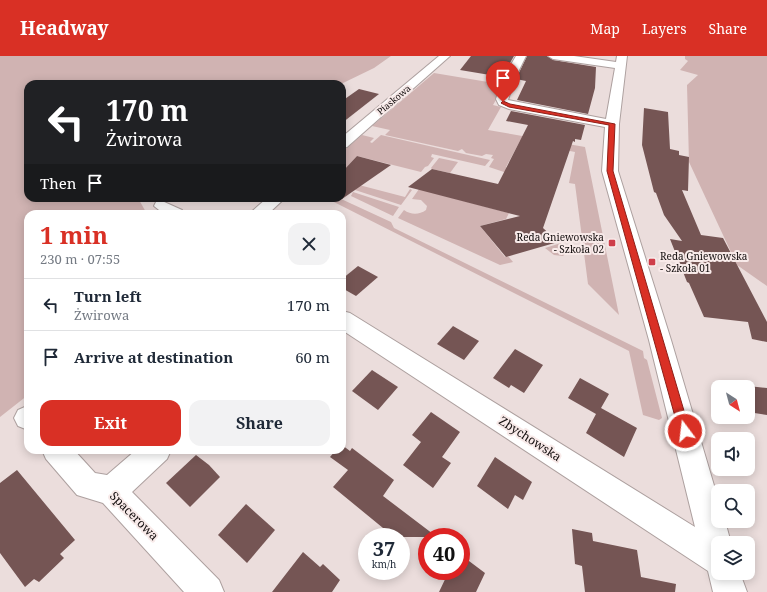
<!DOCTYPE html>
<html lang="en">
<head>
<meta charset="utf-8">
<style>
	body { margin:0; font-family:"Noto Serif",serif; background:#f2f2f3; color:#1f2937; height:100vh; display:flex; flex-direction:column; font-size:15px; white-space:nowrap }
	* { box-sizing:border-box; margin:0 }
	p { font-size:13px; color:#747a83 }
	.icon { flex:none; width:22px; height:22px; fill:none; stroke:currentColor; stroke-width:2; stroke-linecap:round; stroke-linejoin:round }
	.map { position:relative; flex:1; overflow:hidden }
	.drawer { position:absolute; left:24px; top:154px; width:322px; height:244px; display:flex; flex-direction:column; background:#fff; border-radius:12px; box-shadow:0 2px 10px #0003 }
	.drawer>* { flex:none }
	.guide { position:absolute; left:24px; top:24px; width:322px; height:122px; border-radius:12px; box-shadow:0 2px 10px #0003; background:#202124; color:#fff; overflow:hidden }
	.needle { width:26px; rotate:144deg }
	.tools { position:absolute; left:711px; top:324px; display:grid; gap:8px }
	.tools a { display:grid; place-items:center; width:44px; height:44px; border-radius:8px; background:#fff; box-shadow:0 2px 10px #0003; font-size:20px }
	.speed { position:absolute; left:358px; top:472px; display:flex; gap:8px; font-size:20px; font-weight:700; text-align:center }
	.speed>* { display:grid; place-content:center; width:52px; height:52px; border-radius:50%; background:#fff; box-shadow:0 2px 10px #0003; line-height:1 }
	.speed small { font-size:10px; font-weight:400 }
	.speed .limit { border:6px solid #d22; background:#fff; color:#111 }
	.pin { position:absolute; display:grid; place-items:center; width:34px; height:34px; color:#fff; margin:-41px -17px; border-radius:50% 50% 50% 0; rotate:-45deg; box-shadow:0 0 4px #0007 }
	.pin .icon { rotate:45deg }
	.me { position:absolute; width:44px; margin:-22px; rotate:345deg; stroke-linejoin:round; filter:drop-shadow(0 0 3px #0008) }
	.turn { display:flex; align-items:center; gap:14px; height:84px; padding:0 16px; font-size:18px }
	.turn .icon { width:52px; height:52px; stroke-width:2.5 }
	.turn b { display:block; font-size:28px; line-height:34px }
	.then { display:flex; align-items:center; height:38px; padding:0 16px; background:#0003; gap:8px; font-size:15px }
	.round { display:grid; place-items:center; flex:none; width:42px; height:42px; border-radius:12px; background:#f2f2f3 }
	.summary { display:flex; align-items:center; justify-content:space-between; height:68px; padding:0 16px }
	h1 { font-size:24px; font-weight:700; line-height:30px; color:#d93025 }
	.action { display:flex; gap:8px; margin-top:auto; padding:8px 16px }
	.action a { flex:1; height:46px; border-radius:12px; background:#d93025; color:#fff; font-size:16px; font-weight:700; line-height:46px; text-align:center }
	.action a+a { background:#f2f2f3; color:#1f2937 }
	ul { padding:0; list-style:none }
	li { display:flex; align-items:center; gap:12px; height:52px; padding:0 16px; border-top:1px solid #e0e1e3 }
	li div { flex:1 }
	li b { display:block; font-size:15px }
	li em { font-style:normal }
	header { display:flex; align-items:center; gap:24px; box-sizing:border-box; height:56px; padding:0 20px; background:#d93025; color:#fff }
	header strong { font-size:19px }
	nav { display:flex; gap:22px; margin-inline-start:auto; font-size:14px }
	.map>svg:first-child { display:block }
</style>
</head>
<body>
<header>
<strong>Headway</strong>
<nav><a>Map</a><a>Layers</a><a>Share</a></nav>
</header>
<div class="map">
<svg width="767" height="536" viewBox="0 0 767 536">
	<rect width="100%" height="100%" fill="#ebdddc"/>
	<g fill="#d0b3b2">
		<polygon points="0,0 391,0 374,12 341,28 28,28 28,142 138,142 147,158 28,158 28,339 0,361"/>
		<polygon points="685,0 767,0 767,230 737,209 689,106 687,29 698,19 680,14 688,5 685,3"/>
		<polygon points="434,17 500,28 496,32 501,35 493,49 501,51 488,74 585,91 619,259 588,228 575,128 569,127 575,96 520,85 506,111 513,119 489,111 494,103 491,102 493,99 486,98 482,100 466,97 462,93 458,95 385,79 390,74 372,70"/>
		<polygon points="362,79 374,82 370,86 372,87 381,79 490,104 485,110 432,98 431,101 434,102 428,110 425,111 421,116 357,100 342,116 342,96"/>
		<polygon points="439,102 458,106 450,117 432,113 431,112"/>
		<polygon points="359,129 405,141 410,133 412,134 401,149 355,134"/>
		<path d="M419,133l90,24 -3,6 -26,7 25,31 3,-1 5,6 -13,3 -102,-47 6,-8c7,5 15,5 22,0l1,-4 -6,-6 -9,-1z"/>
		<polygon points="353,136 399,151 393,160 351,140"/>
		<polygon points="326,142 339,142 391,166 394,172 643,295 644,302 647,304 662,362 659,364 643,359 629,295"/>
		<polygon points="561,187 566,197 563,200 554,199 545,192"/>
	</g>
	<g fill="#755554">
		<polygon points="471,0 514,0 502,21 460,14"/>
		<polygon points="527,0 547,0 553,4 596,11 595,32 588,58 517,44 526,25 516,23"/>
		<polygon points="359,33 379,38 342,67 342,45"/>
		<polygon points="644,52 668,56 670,93 679,95 679,99 689,101 688,135 682,134 701,179 723,182 767,266 767,286 752,283 748,266 704,261 689,227 687,226 670,183 682,185 664,159 656,137 654,136 642,89"/>
		<polygon points="511,55 585,69 581,84 575,83 575,86 573,85 543,172 558,186 506,201 480,170 520,160 408,131 432,113 498,128 528,69 506,65"/>
		<polygon points="357,100 391,109 342,143 342,116"/>
		<polygon points="358,210 378,221 356,240 342,232 342,223"/>
		<polygon points="453,270 479,285 464,304 437,288"/>
		<polygon points="515,293 543,309 524,337 511,329 509,332 493,322"/>
		<polygon points="372,314 398,331 378,354 352,335"/>
		<polygon points="580,322 609,338 601,352 637,372 624,401 586,377 596,358 568,342"/>
		<polygon points="748,330 767,332 767,359 748,356"/>
		<polygon points="431,356 460,376 442,401 451,407 433,432 403,409 421,386 412,379"/>
		<polygon points="342,389 350,395 352,392 394,424 383,440 437,481 394,481 333,431 348,414 330,401 336,394 342,394"/>
		<polygon points="196,399 209,409 220,421 190,451 166,427"/>
		<polygon points="495,401 532,426 523,444 515,439 508,453 477,430"/>
		<polygon points="17,414 75,484 60,498 64,502 39,526 34,523 25,531 0,497 0,427"/>
		<polygon points="246,448 275,474 247,507 218,479"/>
		<polygon points="572,473 592,477 593,485 637,494 641,521 676,528 675,536 585,536 582,510 575,508"/>
		<polygon points="303,496 320,511 323,508 340,524 332,536 272,536"/>
		<polygon points="461,499 485,517 476,536 439,536 449,515 461,515"/>
	</g>
	<g fill="none" stroke-linecap="round" stroke-linejoin="round">
		<defs>
			<g id="minor">
				<polygon points="439,0 450,0 347,91 342,92 342,81"/>
				<polygon points="516,0 526,0 515,22 508,44 606,63 615,12 553,3 548,0 574,0 616,6 617,0 627,0 619,68 618,115 671,284 718,443 718,465 725,465 731,487 718,487 718,517 740,517 747,536 713,536 708,515 342,274 342,255 350,257 695,471 649,284 602,115 605,71 509,53 499,49 496,43 503,22"/>
				<polygon points="267,142 285,142 268,158 249,158"/>
				<polygon points="162,145 182,154 185,158 164,158 154,150 156,146"/>
				<polygon points="27,350 28,350 28,374 18,370 14,362 18,354"/>
				<polygon points="42,394 74,394 95,417 107,419 136,394 171,394 167,403 132,436 219,524 224,536 184,536 103,447 77,439 46,403"/>
			</g>
		</defs>
		<use href="#minor" stroke="#ada09f" stroke-width="2"/>
		<use href="#minor" fill="#fff" fill-rule="evenodd"/>
	</g>
	<polygon fill="#d93025" stroke="#8d1f18" points="503,45 510,48 615,68 613,115 690,375 688,379 685,380 681,379 679,375 607,115 609,69 509,51 501,47"/>
	<g fill="#ce3e4a" stroke="#f8eae9" stroke-width="1.5">
		<rect x="608" y="183" width="8" height="8" rx="2"/>
		<rect x="648" y="202" width="8" height="8" rx="2"/>
	</g>
	<g text-anchor="middle" stroke-width="4" stroke-linejoin="round" paint-order="stroke">
		<g font-size="9" fill="#120d0d" stroke="#f8eae9">
			<text transform="translate(394 44) rotate(-40)" y="3">Piaskowa</text>
		</g>
		<g font-size="10" fill="#120d0d" stroke="#f8eae9" text-anchor="end">
			<text x="604" y="185">Reda Gniewowska<tspan x="604" dy="12">- Szkoła 02</tspan></text>
			<text x="660" y="204" text-anchor="start">Reda Gniewowska<tspan x="660" dy="12">- Szkoła 01</tspan></text>
		</g>
		<g font-size="12" fill="#120d0d" stroke="#f8eae9">
			<text transform="translate(530 383) rotate(33)" y="4">Zbychowska</text>
			<text transform="translate(134 460) rotate(45)" y="4">Spacerowa</text>
		</g>
	</g>
</svg>
<div class="tools">
<a><svg class="needle" viewBox="-14 -14 28 28"><path d="M0-13l5 13h-10z" fill="#e53935"/><path d="M0 13l5-13h-10z" fill="#747a83"/></svg></a>
<a><svg class="icon" aria-label="sound" viewBox="0 0 24 24"><path d="M4 9h4l5-4v14l-5-4H4zM17 9q2 3 0 6"/></svg></a>
<a><svg class="icon" aria-label="search" viewBox="0 0 24 24"><circle cx="10" cy="10" r="6"/><path d="M15 15l6 6"/></svg></a>
<a><svg class="icon" aria-label="layers" viewBox="0 0 24 24"><path d="M12 4l9 5-9 5-9-5zM3 14l9 5 9-5"/></svg></a>
</div>
<div class="speed"><div>37<small>km/h</small></div><div class="limit">40</div></div>
<div class="pin" style="left:503px;top:46px;background:#d93025"><svg class="icon" aria-label="arrive" viewBox="0 0 24 24"><path d="M6 21V4h12l-3 4 3 4H6"/></svg></div>
<svg class="me" style="left:685px;top:375px" viewBox="-20 -20 40 40"><circle r="17" fill="#d93025" stroke="#fff" stroke-width="3"/><path d="M0-11L8 9 0 5-8 9z" fill="#fff"/></svg>
<div class="guide">
<div class="turn"><svg class="icon" aria-label="left" viewBox="0 0 24 24"><path d="M17 20v-9H6M10 6l-5 5 5 5"/></svg><div><b>170 m</b>Żwirowa</div></div>
<div class="then">Then<svg class="icon" aria-label="arrive" viewBox="0 0 24 24"><path d="M6 21V4h12l-3 4 3 4H6"/></svg></div>
</div>
<section class="drawer">
<div class="summary"><div><h1>1 min</h1><p>230 m · 07:55</p></div><a class="round"><svg class="icon" aria-label="close" viewBox="0 0 24 24"><path d="M6 6l12 12M18 6L6 18"/></svg></a></div>
<ul>
<li><svg class="icon" aria-label="left" viewBox="0 0 24 24"><path d="M17 20v-9H6M10 6l-5 5 5 5"/></svg><div><b>Turn left</b><p>Żwirowa</p></div><em>170 m</em></li>
<li><svg class="icon" aria-label="arrive" viewBox="0 0 24 24"><path d="M6 21V4h12l-3 4 3 4H6"/></svg><div><b>Arrive at destination</b></div><em>60 m</em></li>
</ul>
<div class="action"><a>Exit</a><a>Share</a></div>
</section>
</div>
</body>
</html>
